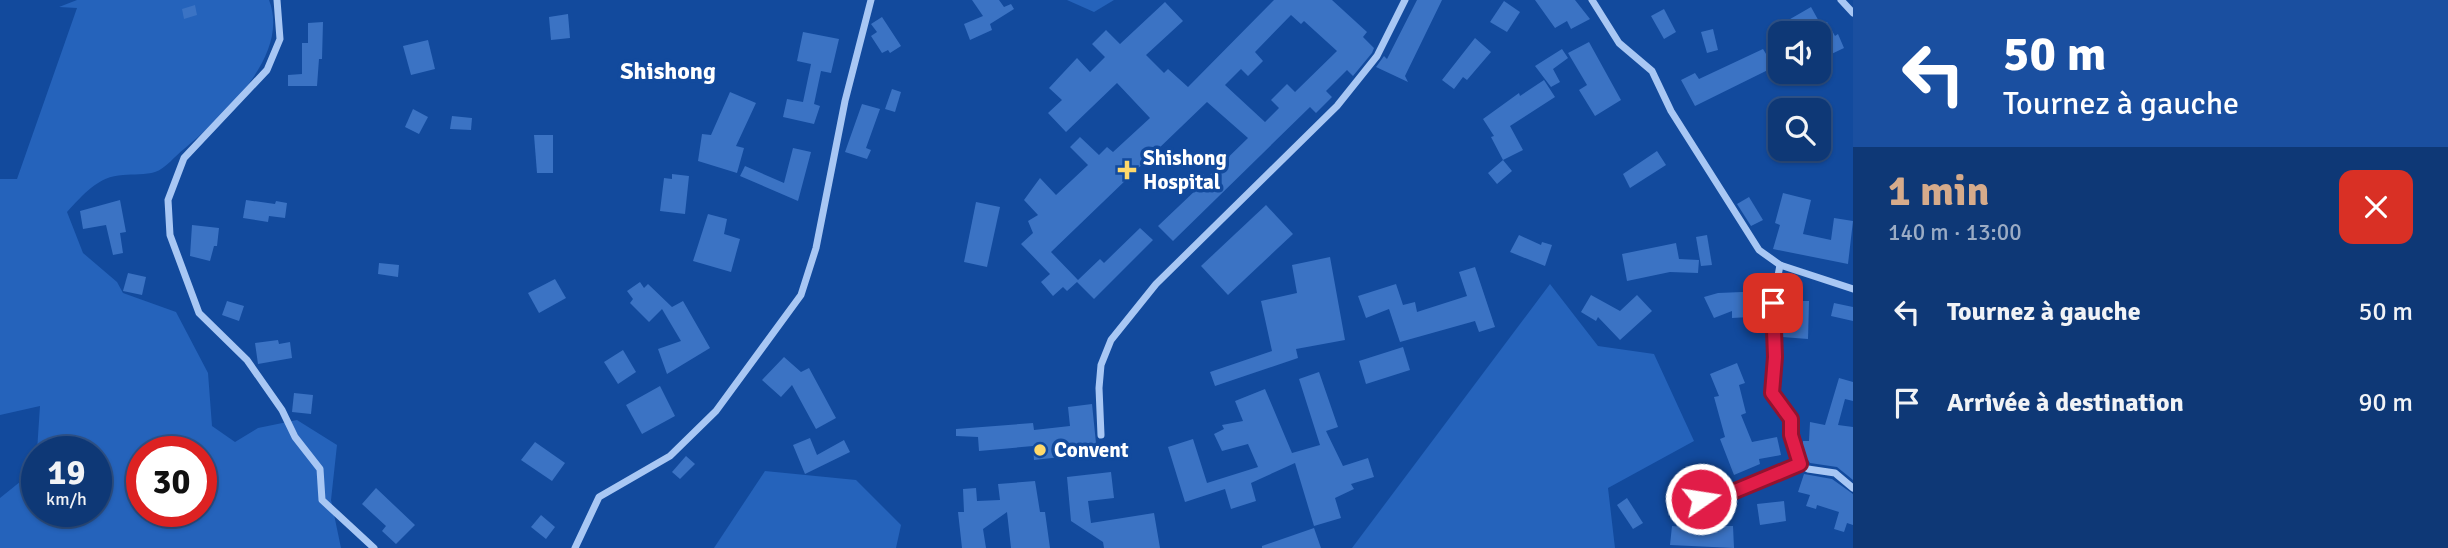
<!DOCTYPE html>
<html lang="fr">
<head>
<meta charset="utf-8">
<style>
	body { margin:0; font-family:Signika,sans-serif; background:#173f7b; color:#f1f3f6; height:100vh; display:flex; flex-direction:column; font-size:26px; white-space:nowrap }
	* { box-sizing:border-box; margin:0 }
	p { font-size:23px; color:#9bacc5 }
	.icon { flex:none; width:38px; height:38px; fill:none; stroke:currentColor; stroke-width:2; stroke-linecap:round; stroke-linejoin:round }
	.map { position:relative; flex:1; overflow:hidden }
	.drawer { display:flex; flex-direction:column; background:#0e3876; width:595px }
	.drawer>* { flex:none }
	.guide { background:#1a4fa0; color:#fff; overflow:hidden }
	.tools { position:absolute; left:1768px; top:21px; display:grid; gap:14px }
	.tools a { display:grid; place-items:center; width:63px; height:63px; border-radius:14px; background:#0e3876; box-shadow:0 2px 5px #0004,0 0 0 2px #2e5288; font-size:35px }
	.speed { position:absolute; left:21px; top:436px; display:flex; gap:14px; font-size:35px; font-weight:700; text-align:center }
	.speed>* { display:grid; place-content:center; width:91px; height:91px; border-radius:50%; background:#0e3876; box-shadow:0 2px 5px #0004,0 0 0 2px #2e5288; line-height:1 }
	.speed small { font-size:18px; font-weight:400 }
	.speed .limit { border:10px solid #d22; background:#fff; color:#111 }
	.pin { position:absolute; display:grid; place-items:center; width:60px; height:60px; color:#fff; margin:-30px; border-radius:14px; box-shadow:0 4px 10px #0006 }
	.me { position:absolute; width:77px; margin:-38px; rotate:77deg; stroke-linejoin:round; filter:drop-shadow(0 0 5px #0008) }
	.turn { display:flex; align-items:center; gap:24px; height:147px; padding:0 35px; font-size:32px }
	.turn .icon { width:91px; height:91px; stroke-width:2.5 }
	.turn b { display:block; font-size:49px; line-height:60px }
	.round { display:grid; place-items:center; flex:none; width:74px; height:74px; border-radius:14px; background:#173f7b }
	.head { display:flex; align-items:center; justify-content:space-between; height:119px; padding:0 35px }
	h1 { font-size:42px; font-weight:700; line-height:52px; color:#d6ab8b }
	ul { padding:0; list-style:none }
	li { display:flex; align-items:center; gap:21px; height:91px; padding:0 35px }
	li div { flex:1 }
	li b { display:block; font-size:26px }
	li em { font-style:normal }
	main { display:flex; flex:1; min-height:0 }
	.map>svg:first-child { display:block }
</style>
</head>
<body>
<main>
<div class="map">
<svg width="1853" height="548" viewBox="0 0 1853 548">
	<rect width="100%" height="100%" fill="#124a9d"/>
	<g fill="#2563bb" fill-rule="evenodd">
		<path d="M77,0h192c22,56 -47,117 -85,149 -8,6 -19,20 -29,23 -9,3 -22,2 -32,3 -25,1 -40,20 -56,37l16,41 34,29 6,11 53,19 32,61 4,53 23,16 23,-14 39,-8 40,25 -6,55 10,48h-341v-50l36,-29 1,-8v50h59v-59l-59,-1 3,-45 -40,9v-236h17l60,-171 -18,-1zM142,452h59v59h-59z"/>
		<polygon points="1067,0 1114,0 1094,12"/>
		<polygon points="1550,284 1598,346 1654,354 1694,441 1608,488 1615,548 1352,548"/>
		<polygon points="765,471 856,480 901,525 896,548 714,548"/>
	</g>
	<g fill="#3b73c4" fill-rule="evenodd">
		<polygon points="972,0 999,0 1004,7 1011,4 1014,9 990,24 992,30 970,40 964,24 983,16"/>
		<path d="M1274,0h58l35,32 -4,5 11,11 -2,5 -19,23 -6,-6 -21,21 6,6 -16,16 -6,-6 -137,134 -15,-15 40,-38 -5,-5 9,-10 5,5 41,-40 -41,-36 -156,150 27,28 22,-21 4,4 36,-35 13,12 -59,59 -17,-17 -10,9 -4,-4 -10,9 -12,-14 9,-8 -29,-30 12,-11 -5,-12 10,-6 -14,-15 16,-22 16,17 32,-30 -18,-18 10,-10 19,18 8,-8 6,5 37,-34 -33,-35 -51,49 -18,-19 14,-13 -13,-12 28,-30 13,14 15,-15 -13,-13 14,-14 14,14 45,-42 18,19 -37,34 18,18 4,-4 20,18zM1291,15l10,9 3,-3 33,30 -42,41 -8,-8 -16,16 8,8 -14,14 -40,-37 16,-16 7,7 15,-15 -8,-9z"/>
		<polygon points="1417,0 1442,0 1405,76 1408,82 1376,67 1384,56 1387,59"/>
		<polygon points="1535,0 1575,0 1590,19 1571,29 1567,21 1555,28"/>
		<polygon points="1504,1 1520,12 1507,32 1490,22"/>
		<polygon points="195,5 197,15 184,19 182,9"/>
		<polygon points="1811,7 1821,25 1827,22 1835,36 1838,34 1844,48 1823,58 1818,48 1818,33 1791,33 1785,22"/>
		<polygon points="1664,9 1676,32 1664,39 1651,16"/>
		<polygon points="568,14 570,38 551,40 549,17"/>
		<polygon points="882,17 901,46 890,53 888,50 882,53 871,36 877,32 871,24"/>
		<polygon points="323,22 322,59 319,59 317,86 288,86 288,75 302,74 302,43 308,43 308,23"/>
		<polygon points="1713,29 1718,50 1707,53 1701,32"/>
		<polygon points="803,32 839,39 831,73 821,71 814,104 820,106 814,124 783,117 787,99 803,102 811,64 797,61"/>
		<polygon points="1475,38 1491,52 1467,80 1463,77 1454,89 1442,80"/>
		<polygon points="428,40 435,69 411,75 403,46"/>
		<polygon points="1589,42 1621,100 1595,116 1579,90 1587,85 1568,53"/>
		<polygon points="1562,49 1568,58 1553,69 1560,82 1551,87 1535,66"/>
		<polygon points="1763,49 1774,67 1695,106 1681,80 1695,73 1699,79"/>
		<polygon points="1544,80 1555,97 1510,126 1523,150 1503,160 1512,171 1497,184 1488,173 1503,160 1491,137 1494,136 1483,119 1519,93 1520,96"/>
		<polygon points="892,89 901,92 895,112 885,109"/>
		<polygon points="730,92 756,103 736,146 744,148 737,173 698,161 702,134 711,135"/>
		<polygon points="862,104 880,109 866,148 871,150 867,159 845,152"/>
		<polygon points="413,109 428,117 419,134 405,127"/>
		<polygon points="452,116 472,118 471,130 450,129"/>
		<polygon points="534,135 553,135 553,173 537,173"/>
		<polygon points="793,148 811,152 798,201 740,176 745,166 784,183"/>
		<polygon points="1657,151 1666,165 1630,188 1623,174"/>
		<polygon points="672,174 689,176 685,214 660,211 664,178 672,179"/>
		<polygon points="1783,193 1811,200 1803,234 1831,240 1834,218 1853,221 1848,264 1773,249 1780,225 1775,223"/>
		<polygon points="1749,197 1763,220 1751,226 1737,204"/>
		<polygon points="120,200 126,232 120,233 123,253 113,255 106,225 83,229 80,211"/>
		<polygon points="246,200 275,204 276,201 287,203 285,218 269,216 268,222 243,218"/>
		<polygon points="976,202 1000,207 987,267 964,262"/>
		<polygon points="1266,205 1293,234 1228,295 1201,266"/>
		<polygon points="708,214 727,219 724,234 740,239 731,272 693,261"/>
		<polygon points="192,225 219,228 217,246 214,246 210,261 190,256"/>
		<polygon points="1519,235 1541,245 1542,242 1552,245 1545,266 1510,252"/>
		<polygon points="1707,235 1712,265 1701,266 1696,237"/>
		<polygon points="1676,243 1679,259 1699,260 1698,273 1670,272 1627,281 1622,254"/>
		<polygon points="1330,257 1345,340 1296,349 1298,358 1215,386 1210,372 1272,351 1261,301 1297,293 1292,265"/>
		<polygon points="379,263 399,265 398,277 378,274"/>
		<polygon points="1475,267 1495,327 1479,332 1475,321 1400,342 1389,309 1366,318 1358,296 1396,284 1403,305 1415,302 1417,312 1467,296 1459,272"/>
		<polygon points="128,273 146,277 142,295 123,291"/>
		<polygon points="555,279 566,298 539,313 528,293"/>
		<polygon points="640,282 644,288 648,284 672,307 683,301 710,348 667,374 658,349 681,341 662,309 649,322 630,303 633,299 627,291"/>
		<polygon points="1767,291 1767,316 1732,318 1732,311 1714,318 1704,297 1718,293"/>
		<polygon points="1591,295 1620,311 1637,295 1652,311 1620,340 1598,317 1596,321 1581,312"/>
		<polygon points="227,301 244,306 239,321 222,315"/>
		<polygon points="1780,301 1809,301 1808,339 1782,337"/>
		<polygon points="1834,303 1853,307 1853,321 1831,316"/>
		<polygon points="278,340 279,344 290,342 292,358 258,364 255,343"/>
		<polygon points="1403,347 1410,370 1366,384 1359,361"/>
		<polygon points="623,350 636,372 618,384 604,362"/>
		<polygon points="784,357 801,372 809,368 836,418 816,429 792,385 781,397 762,380"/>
		<polygon points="1737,363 1745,383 1739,385 1746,413 1741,415 1752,442 1777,437 1781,455 1759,459 1760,464 1734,475 1720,439 1725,437 1714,397 1719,396 1710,374"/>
		<polygon points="1319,372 1338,427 1326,431 1343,466 1368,458 1374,477 1351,484 1354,489 1335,498 1341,518 1314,526 1295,463 1251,483 1256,501 1231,509 1225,489 1185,502 1168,447 1193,439 1207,483 1258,467 1248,444 1222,451 1214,434 1224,429 1222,425 1243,421 1235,401 1265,389 1292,453 1320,445 1299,379"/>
		<polygon points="1839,378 1853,382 1853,401 1845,399 1838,425 1853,427 1853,480 1837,467 1810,463 1803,453 1803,441 1809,441 1810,422 1825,425"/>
		<polygon points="660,386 675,416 642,434 626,405"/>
		<polygon points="294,393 313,395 311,414 292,412"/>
		<polygon points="1092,404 1097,453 1034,460 1033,446 979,451 978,437 956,436 956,429 1033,423 1034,430 1070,426 1068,407"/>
		<polygon points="810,438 817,455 844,440 850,452 805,474 793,445"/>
		<polygon points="535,442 565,463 552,481 521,460"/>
		<polygon points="686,456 695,464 680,479 672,472"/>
		<polygon points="1111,472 1114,498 1088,501 1091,523 1154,513 1160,548 1104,548 1103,542 1071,521 1067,477"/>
		<polygon points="1804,474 1832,479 1853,494 1853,525 1847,523 1844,532 1834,529 1839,512 1817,505 1816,509 1806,506 1810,495 1798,492"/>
		<polygon points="1035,481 1040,512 1045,512 1050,548 1011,548 1007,512 983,529 986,548 962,548 958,512 964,512 963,489 976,488 977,501 1000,500 998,484"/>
		<polygon points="376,488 415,525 396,544 382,531 386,526 362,504"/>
		<polygon points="1627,498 1643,523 1633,529 1617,505"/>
		<polygon points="1784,501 1786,521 1760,525 1757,504"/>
		<polygon points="1711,508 1717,526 1733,526 1734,548 1670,545 1672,526 1695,528 1690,514"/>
		<polygon points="541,515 555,527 546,539 531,527"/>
		<polygon points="1314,528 1321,548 1262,548 1262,546"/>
	</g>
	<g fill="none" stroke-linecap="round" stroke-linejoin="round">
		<g stroke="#a8c7f4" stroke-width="7">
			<polyline points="277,0 280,39 267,70 184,158 168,200 170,235 199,313 247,360 282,410 295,437 320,469 322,500 374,548"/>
			<polyline points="1592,0 1619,43 1652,71 1671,111 1759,250 1780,265 1853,289"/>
			<polyline points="1841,0 1853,13"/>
			<polyline points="1780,265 1773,303 1775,357 1772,393 1791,419 1791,435 1800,464 1808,469 1835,473 1853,488"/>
			<polyline points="1101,435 1099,388 1101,365 1111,340 1156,284 1337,106 1377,56 1405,0"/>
			<polyline points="1701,500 1735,491 1800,464"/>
			<polyline points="575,548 599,497 670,456 716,411 801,295 816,248 845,101 871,0"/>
		</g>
	</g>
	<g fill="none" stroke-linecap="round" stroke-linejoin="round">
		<defs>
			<polyline id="route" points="1701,499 1735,491 1800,464 1791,435 1791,419 1772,393 1775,357 1773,303"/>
		</defs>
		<use href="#route" stroke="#92132f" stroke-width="18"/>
		<use href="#route" stroke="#e11d48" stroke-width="12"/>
	</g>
	<g fill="#ffd96b" stroke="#124a9d" stroke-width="2.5">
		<path d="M1123.5 159.5h7v7h7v7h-7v7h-7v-7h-7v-7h7z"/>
		<circle cx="1040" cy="450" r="7"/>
	</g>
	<g text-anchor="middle" stroke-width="7" stroke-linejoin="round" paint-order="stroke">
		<g font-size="21" font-weight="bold" fill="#fff" stroke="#124a9d" text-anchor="start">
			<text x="1143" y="165">Shishong<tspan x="1143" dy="24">Hospital</tspan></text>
			<text x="1054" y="457">Convent</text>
		</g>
		<g font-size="24" font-weight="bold" fill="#fff" stroke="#124a9d">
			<text x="668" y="79">Shishong</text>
		</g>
	</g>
</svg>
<div class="tools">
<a><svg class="icon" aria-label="sound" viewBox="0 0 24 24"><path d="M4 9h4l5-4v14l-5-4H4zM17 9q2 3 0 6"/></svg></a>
<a><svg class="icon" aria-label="search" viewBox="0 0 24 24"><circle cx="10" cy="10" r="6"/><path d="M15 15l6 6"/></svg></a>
</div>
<div class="speed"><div>19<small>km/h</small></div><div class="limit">30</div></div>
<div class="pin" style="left:1773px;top:303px;background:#d93025"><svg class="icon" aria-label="arrive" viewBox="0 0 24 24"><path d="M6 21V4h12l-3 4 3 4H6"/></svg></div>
<svg class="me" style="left:1701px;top:499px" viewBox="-20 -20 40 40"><circle r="17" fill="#e11d48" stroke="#fff" stroke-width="3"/><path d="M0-11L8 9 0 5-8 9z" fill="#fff"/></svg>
</div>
<section class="drawer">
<div class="guide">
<div class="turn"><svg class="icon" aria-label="left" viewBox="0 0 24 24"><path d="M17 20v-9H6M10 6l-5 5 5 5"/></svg><div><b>50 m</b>Tournez à gauche</div></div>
</div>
<div class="head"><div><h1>1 min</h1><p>140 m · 13:00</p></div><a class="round" style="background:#d93025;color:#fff"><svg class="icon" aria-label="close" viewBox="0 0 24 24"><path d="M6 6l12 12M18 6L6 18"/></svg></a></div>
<ul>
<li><svg class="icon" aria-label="left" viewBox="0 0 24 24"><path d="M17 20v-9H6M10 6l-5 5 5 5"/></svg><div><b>Tournez à gauche</b></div><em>50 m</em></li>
<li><svg class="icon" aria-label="arrive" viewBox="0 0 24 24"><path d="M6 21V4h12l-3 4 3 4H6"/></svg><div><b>Arrivée à destination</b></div><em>90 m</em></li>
</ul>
</section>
</main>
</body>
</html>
